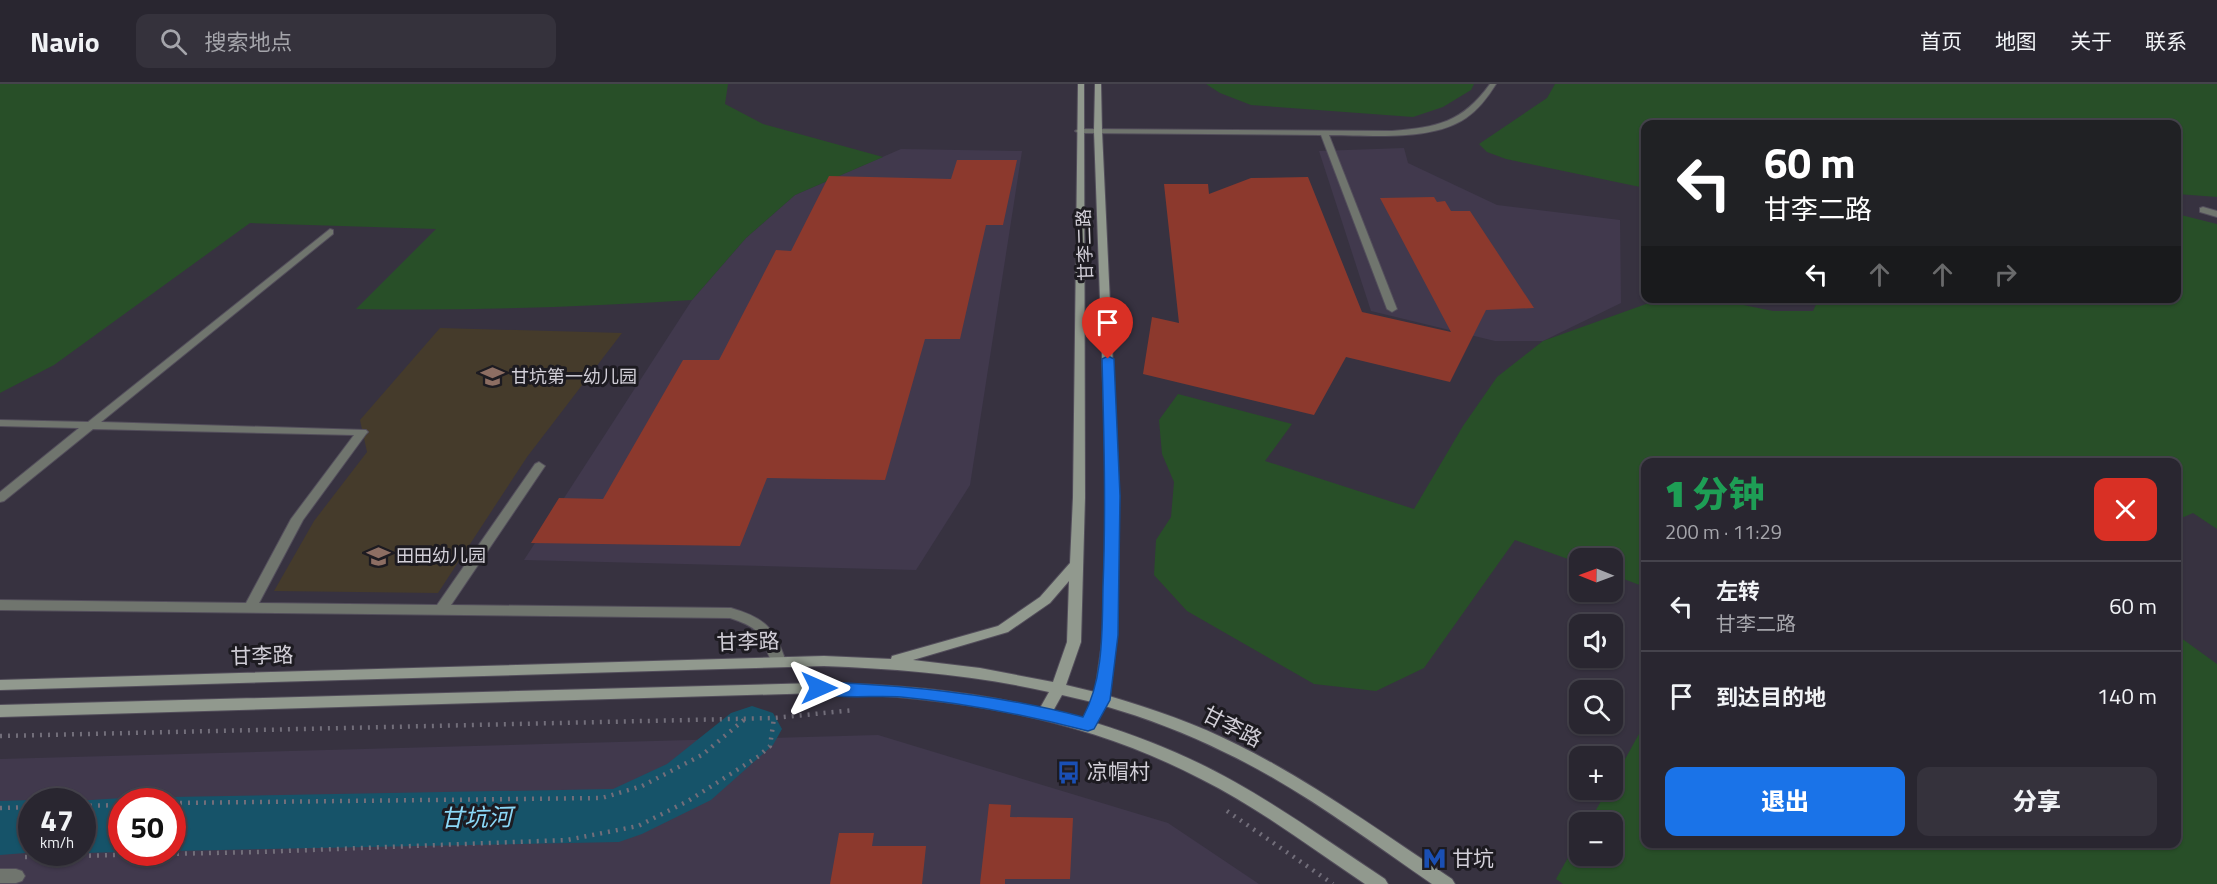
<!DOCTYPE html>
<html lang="zh">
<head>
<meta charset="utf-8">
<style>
	body { margin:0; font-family:"Titillium Web","Noto Sans SC",sans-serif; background:#35323c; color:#f1f3f6; height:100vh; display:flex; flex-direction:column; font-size:22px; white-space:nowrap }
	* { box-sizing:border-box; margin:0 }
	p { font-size:20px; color:#a5a5ab }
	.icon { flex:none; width:33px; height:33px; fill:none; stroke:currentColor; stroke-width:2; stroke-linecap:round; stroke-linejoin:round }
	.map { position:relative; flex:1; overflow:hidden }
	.side { position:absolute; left:1641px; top:374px; width:540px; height:390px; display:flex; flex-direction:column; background:#292630; border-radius:12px; box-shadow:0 2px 4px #0004,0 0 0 2px #45434c }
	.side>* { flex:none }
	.top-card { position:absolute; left:1641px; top:36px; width:540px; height:183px; border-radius:12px; box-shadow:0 2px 4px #0004,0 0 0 2px #45434c; background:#202124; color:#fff; overflow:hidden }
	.needle { width:39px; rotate:271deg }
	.controls { position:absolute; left:1569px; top:464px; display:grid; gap:12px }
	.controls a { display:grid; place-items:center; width:54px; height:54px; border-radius:12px; background:#292630; box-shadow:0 2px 4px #0004,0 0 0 2px #45434c; font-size:30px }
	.speed { position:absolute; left:18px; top:704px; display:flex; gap:12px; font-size:30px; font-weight:700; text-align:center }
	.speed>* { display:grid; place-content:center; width:78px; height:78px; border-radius:50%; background:#292630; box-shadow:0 2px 4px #0004,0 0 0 2px #45434c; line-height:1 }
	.speed small { font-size:15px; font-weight:400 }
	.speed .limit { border:9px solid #d22; background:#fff; color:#111 }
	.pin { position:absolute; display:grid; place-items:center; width:51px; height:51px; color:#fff; margin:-62px -26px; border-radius:50% 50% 50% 0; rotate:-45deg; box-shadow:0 0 6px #0007 }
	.pin .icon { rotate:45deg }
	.me { position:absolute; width:66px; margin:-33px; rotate:90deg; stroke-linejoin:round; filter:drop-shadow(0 0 4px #0008) }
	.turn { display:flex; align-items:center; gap:21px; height:126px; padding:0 24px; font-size:27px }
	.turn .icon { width:78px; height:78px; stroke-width:2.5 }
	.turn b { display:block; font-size:42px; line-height:51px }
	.lanes { display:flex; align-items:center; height:57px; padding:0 24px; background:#0003; justify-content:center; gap:30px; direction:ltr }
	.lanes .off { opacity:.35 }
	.round { display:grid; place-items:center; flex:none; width:63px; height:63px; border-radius:12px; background:#35323c }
	.head { display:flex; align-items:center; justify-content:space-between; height:102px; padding:0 24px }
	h1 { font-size:36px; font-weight:800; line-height:45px; color:#1e9e55 }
	.cta { display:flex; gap:12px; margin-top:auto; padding:12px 24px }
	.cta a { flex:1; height:69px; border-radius:12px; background:#1a73e8; color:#fff; font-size:24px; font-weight:800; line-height:69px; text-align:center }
	.cta a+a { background:#35323c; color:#f1f3f6 }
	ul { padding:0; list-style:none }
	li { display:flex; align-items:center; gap:18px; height:90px; padding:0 24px; border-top:2px solid #45434c }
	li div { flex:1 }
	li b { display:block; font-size:22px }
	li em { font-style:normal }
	header { display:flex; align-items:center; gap:36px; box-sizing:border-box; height:84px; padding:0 30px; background:#292630; border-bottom:2px solid #45434c }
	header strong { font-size:28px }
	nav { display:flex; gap:33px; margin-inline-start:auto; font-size:21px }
	.search { width:420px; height:54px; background:#35323c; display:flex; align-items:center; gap:15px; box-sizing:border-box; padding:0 21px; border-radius:12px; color:#a5a5ab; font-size:22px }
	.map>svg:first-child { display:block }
</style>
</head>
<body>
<header>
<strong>Navio</strong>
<div class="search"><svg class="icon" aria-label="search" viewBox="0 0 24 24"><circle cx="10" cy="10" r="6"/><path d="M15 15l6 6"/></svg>搜索地点</div>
<nav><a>首页</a><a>地图</a><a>关于</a><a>联系</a></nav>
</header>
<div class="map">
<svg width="2217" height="800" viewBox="0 0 2217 800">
	<rect width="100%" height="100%" fill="#373240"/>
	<g fill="#41394d" fill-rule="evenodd">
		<polygon points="1404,64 1408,79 1497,121 1620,136 1621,219 1543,257 1495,257 1371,227 1319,67"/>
		<polygon points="901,65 1022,67 970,401 916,486 524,476 692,216 746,154 795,111"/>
		<path d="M878,651l290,88 91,61h-1259v-125zM32,717h50v51h-50zM122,717h50v51h-50z"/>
	</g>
	<polygon fill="#453b2b" points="440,244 622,249 527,373 438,509 274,507 314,437 367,368 360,336"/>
	<g fill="#284f28">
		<path d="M0,0h728l-3,20 38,20 120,33 -88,38 -49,43 -54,62c-112,7 -224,11 -336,9l80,-80 -186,-6 -196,142 -54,28z"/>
		<polygon points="1206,0 1474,0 1471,6 1443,23 1413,33 1251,21 1220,9"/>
		<polygon points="1555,0 2217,0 2217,113 2177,110 2176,40 1646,40 1645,104 1506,75 1487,68 1479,60 1547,14"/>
		<polygon points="2177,130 2217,140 2217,445 2193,429 2177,436 2176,378 1646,378 1645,503 1613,491 1612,474 1580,474 1579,479 1515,456 1424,584 1376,607 1314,600 1187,527 1154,491 1156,456 1171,433 1174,398 1162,370 1159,336 1178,310 1292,340 1265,377 1414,425 1463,342 1497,293 1543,257 1660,215 1714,215 1773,227 1813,227 1819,214 2176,214"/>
		<polygon points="2177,551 2217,580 2217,800 1563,800 1556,795 1579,754 1580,771 1612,771 1612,738 1589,738 1608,705 1612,705 1613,697 1645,639 1646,759 2176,759"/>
	</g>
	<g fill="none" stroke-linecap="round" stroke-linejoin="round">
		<g fill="#165369" fill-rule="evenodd">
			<polygon points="752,622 773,629 782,645 773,661 711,716 642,750 619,758 172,767 172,717 161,717 172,713 613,705 667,680 731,629"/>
			<polygon points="122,714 131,717 122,717 122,768 82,769 79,768 82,768 82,717 76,717"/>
			<polygon points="32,716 35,717 32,717 32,768 38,768 0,771 0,717"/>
		</g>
	</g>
	<g fill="#8c392d">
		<polygon points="957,76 1017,76 1003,141 986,141 960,255 925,255 885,396 767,394 740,462 531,459 559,414 603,415 683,276 719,276 776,166 791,167 829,92 951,95"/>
		<polygon points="1308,93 1362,228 1451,248 1380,114 1434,113 1437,118 1445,117 1451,127 1470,127 1534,224 1486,226 1450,298 1346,273 1314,331 1143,290 1152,233 1179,239 1164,100 1208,100 1209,110 1251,94"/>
		<polygon points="989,720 1011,721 1010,733 1073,734 1070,795 1005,795 1005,800 980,800"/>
		<polygon points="839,749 874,749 872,762 926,762 922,800 830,800"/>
	</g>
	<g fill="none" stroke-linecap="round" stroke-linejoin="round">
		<defs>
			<g id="minor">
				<path d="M1490,0h6c-8,13 -17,25 -30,34 -35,24 -97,17 -137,17l68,174 -5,3 -5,-3 -66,-174 -242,-2 -4,-2 4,-2 313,2c45,-4 70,-8 98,-47z"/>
				<polygon points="2203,123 2217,127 2217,133 2200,128 2200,124"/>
				<path d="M330,145l3,1v4l-232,188 265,8 2,2 -2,2 -63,86 -44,83 178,2 98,-141 4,-2 6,4 -94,139 280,3c34,10 44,20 55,54l-2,4h-10c-16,-29 -7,-36 -44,-48l-730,-8v-10l246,3 45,-84 63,-84 -261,-6 -89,72 -4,1v-10l79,-64 -79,-2v-6l88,2z"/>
				<polygon points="0,785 16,785 22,787 25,792 22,797 16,799 0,799"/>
			</g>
			<path id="secondary" d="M1078,0h6l1,413 -4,145 -15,43 29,7 8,-57 4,-139 -13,-365 1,-47h6l1,47 17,365 -2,139 -8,61c44,13 88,28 129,49 75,37 144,88 214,134l3,5h-23c-67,-46 -134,-97 -208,-132 -38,-19 -78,-34 -119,-46l-9,17c48,15 95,34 139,59 52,29 100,64 150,97l3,5h-23c-54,-36 -106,-76 -164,-105 -119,-62 -249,-83 -382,-86l-819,24v-12l819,-22c75,1 148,7 221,25l9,-16c-74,-17 -149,-23 -225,-26l-824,24v-10l824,-24 67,3 1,-3 106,-30 42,-29 30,-34 3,-66zM1069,497l-2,61 -14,40 -73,-14 -67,-8 95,-28 42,-29zM1062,611l30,7 -9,17 -30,-8z"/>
		</defs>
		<use href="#minor" stroke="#534e5b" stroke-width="2"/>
		<use href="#secondary" stroke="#534e5b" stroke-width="2"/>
		<g stroke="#726e7a" stroke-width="4.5" stroke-dasharray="2 6" stroke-linecap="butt">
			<polyline points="0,652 774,634 854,626"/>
			<polyline points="172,719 602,714 642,702 702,671 745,635"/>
			<polyline points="82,722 122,721"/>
			<polyline points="0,724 32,723"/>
			<polyline points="1227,727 1333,800"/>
			<polyline points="25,773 259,768 567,756 638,742 688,717 759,672 770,662 774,634"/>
		</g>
		<use href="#minor" fill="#70756e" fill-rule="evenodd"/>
		<use href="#secondary" fill="#91998e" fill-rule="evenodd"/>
	</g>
	<path fill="#1a73e8" stroke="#114b97" stroke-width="1.5" d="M1108,272l6,3 6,137 -2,139 -8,65 -16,29 -6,2c-62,-16 -123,-28 -187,-34 -27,-2 -63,3 -88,-5l-2,-4 2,-5 6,-1c90,3 177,12 264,35 21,-38 19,-88 20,-130 3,-76 1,-151 -1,-228z"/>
	<defs>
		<symbol id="school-bare" viewBox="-9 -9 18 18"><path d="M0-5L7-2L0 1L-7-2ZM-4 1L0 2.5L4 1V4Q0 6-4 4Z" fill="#8d6e63" stroke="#1d1b21" stroke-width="2.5" paint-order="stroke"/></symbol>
		<symbol id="bus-bare" viewBox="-9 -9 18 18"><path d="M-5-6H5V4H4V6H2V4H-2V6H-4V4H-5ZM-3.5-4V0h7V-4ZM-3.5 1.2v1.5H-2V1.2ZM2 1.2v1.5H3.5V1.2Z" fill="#1a4fb4" stroke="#1d1b21" stroke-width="2.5" paint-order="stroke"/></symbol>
		<symbol id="metro-bare" viewBox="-9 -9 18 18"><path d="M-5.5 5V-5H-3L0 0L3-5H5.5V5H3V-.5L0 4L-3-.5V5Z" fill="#1a4fb4" stroke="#1d1b21" stroke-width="2.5" paint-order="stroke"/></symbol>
	</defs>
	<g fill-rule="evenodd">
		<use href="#school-bare" x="476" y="276" width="33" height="33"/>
		<use href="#school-bare" x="362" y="456" width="33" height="33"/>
		<use href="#bus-bare" x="1052" y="672" width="33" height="33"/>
		<use href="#metro-bare" x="1418" y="758" width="33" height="33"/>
	</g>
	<g text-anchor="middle" stroke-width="6" stroke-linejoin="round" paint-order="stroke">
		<g font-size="18" fill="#d2cfd8" stroke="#1d1b21">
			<text transform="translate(1085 161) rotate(-92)" y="6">甘李二路</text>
		</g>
		<g font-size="18" fill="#d2cfd8" stroke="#1d1b21" text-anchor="start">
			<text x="511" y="299">甘坑第一幼儿园</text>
			<text x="396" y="478">田田幼儿园</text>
		</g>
		<g font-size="21" fill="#d2cfd8" stroke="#1d1b21">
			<text transform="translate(748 558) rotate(-2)" y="7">甘李路</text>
			<text transform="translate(262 572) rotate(-2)" y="7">甘李路</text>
			<text transform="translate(1232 643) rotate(27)" y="7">甘李路</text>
		</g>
		<g font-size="21" fill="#d2cfd8" stroke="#1d1b21" text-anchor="start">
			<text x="1087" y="695">凉帽村</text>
			<text x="1452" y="782">甘坑</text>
		</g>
		<g font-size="24" font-style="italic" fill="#8bd8f7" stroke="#1d1b21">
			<text transform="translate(476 734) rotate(-1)" y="8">甘坑河</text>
		</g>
	</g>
</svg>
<div class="controls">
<a><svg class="needle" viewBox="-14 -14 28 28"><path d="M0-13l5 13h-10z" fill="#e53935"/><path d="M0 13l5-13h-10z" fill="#a5a5ab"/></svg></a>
<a><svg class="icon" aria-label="sound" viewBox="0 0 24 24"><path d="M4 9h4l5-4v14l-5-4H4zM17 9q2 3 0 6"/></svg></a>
<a><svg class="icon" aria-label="search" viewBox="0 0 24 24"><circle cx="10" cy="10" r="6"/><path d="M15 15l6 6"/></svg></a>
<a>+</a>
<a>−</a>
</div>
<div class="speed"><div>47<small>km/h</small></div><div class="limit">50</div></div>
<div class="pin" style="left:1108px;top:275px;background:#d93025"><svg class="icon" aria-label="arrive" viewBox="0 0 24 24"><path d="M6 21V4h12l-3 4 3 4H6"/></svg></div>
<svg class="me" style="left:819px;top:604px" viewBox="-20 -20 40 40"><path d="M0-17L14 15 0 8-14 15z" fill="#1a73e8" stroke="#fff" stroke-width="4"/></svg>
<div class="top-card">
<div class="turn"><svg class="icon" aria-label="left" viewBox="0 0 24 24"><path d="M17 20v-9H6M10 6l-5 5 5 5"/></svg><div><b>60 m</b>甘李二路</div></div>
<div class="lanes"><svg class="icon" aria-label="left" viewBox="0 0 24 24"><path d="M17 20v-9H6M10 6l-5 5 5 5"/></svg><svg class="icon off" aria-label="ahead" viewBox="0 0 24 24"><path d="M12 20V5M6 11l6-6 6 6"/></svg><svg class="icon off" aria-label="ahead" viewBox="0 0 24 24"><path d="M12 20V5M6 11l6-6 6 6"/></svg><svg class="icon off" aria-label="right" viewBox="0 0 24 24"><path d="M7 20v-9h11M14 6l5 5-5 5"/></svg></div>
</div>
<section class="side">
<div class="head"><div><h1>1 分钟</h1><p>200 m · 11:29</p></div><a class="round" style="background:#d93025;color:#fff"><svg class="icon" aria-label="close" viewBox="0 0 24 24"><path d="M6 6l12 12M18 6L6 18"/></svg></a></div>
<ul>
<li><svg class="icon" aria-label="left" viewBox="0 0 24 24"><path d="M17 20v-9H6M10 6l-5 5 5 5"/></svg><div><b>左转</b><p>甘李二路</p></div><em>60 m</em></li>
<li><svg class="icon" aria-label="arrive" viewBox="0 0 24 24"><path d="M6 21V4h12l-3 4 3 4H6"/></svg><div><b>到达目的地</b></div><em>140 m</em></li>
</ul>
<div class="cta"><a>退出</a><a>分享</a></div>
</section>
</div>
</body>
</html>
